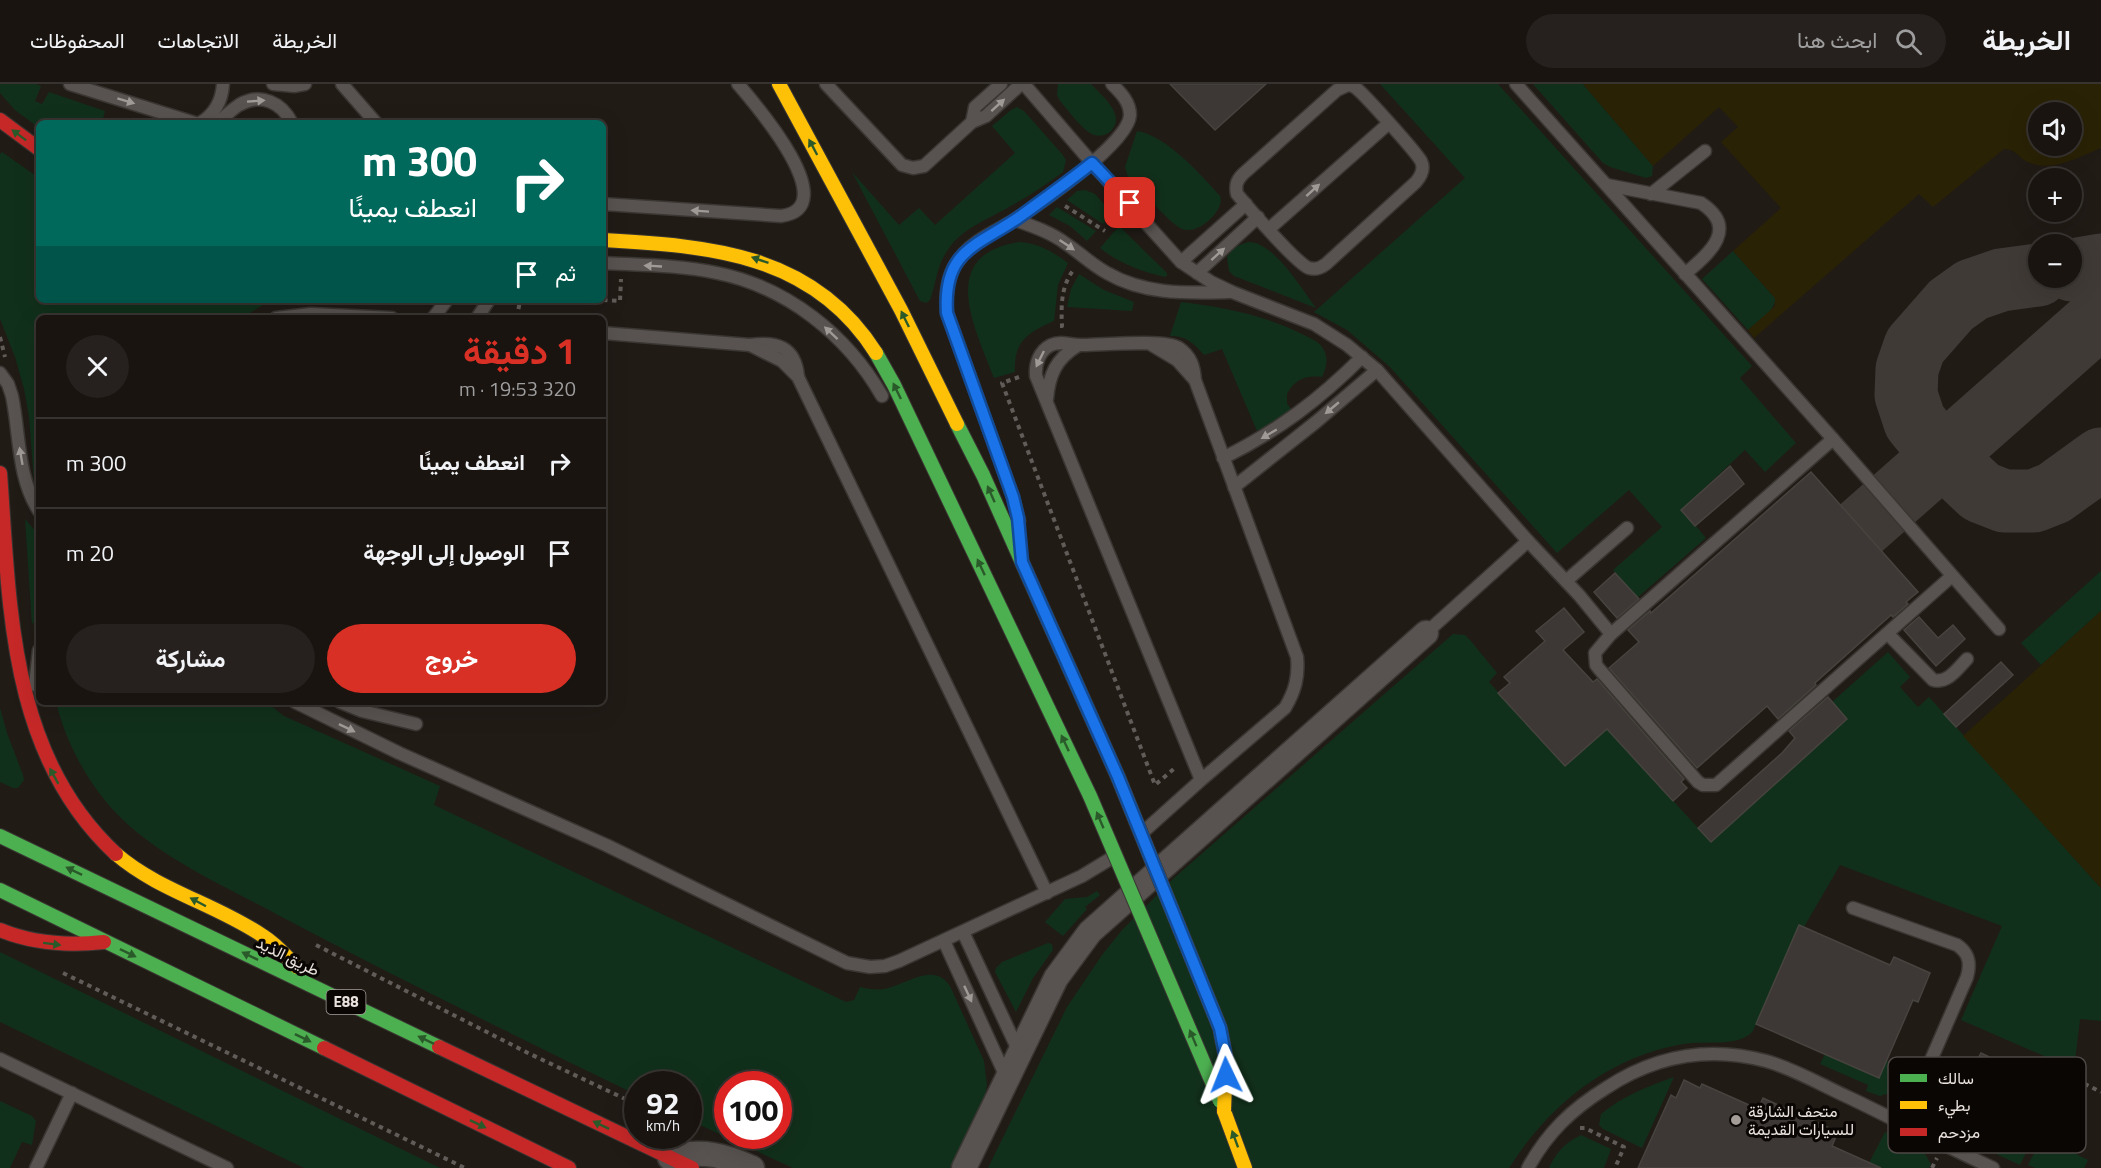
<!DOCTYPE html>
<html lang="ar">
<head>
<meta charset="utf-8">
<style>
	body { margin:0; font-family:"Titillium Web",Vazirmatn,sans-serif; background:#26211e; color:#f1f3f6; direction:rtl; height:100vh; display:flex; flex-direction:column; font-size:22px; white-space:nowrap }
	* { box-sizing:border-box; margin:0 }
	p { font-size:20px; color:#9f9e9f }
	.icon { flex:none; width:33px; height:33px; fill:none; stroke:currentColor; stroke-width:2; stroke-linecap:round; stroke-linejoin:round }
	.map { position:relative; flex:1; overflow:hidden; direction:ltr }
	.sheet { position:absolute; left:36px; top:231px; width:570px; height:390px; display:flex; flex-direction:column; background:#191410; border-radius:9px; box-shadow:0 6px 24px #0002,0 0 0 2px #373330; direction:rtl }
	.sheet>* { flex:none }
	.hud { position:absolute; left:36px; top:36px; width:570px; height:183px; border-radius:9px; box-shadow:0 6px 24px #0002,0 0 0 2px #373330; direction:rtl; background:#00695c; color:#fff; overflow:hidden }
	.tools { position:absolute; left:2028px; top:18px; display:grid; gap:12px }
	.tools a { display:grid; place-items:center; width:54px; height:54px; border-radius:50%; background:#191410; box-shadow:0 6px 24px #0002,0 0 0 2px #373330; font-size:30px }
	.speed { position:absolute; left:624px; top:987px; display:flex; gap:12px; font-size:30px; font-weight:700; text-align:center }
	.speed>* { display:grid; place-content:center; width:78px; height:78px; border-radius:50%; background:#191410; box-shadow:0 6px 24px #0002,0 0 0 2px #373330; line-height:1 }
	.speed small { font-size:15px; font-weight:400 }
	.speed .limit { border:9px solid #d22; background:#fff; color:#111 }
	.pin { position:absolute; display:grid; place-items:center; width:51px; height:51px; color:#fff; margin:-26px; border-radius:12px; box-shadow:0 3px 9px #0006 }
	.me { position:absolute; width:66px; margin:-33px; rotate:358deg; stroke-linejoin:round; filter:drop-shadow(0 0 4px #0008) }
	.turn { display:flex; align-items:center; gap:21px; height:126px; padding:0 30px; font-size:27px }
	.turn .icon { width:78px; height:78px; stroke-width:2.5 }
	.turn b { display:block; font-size:42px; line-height:51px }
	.then { display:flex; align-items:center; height:57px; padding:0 30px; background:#0003; gap:12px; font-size:22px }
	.round { display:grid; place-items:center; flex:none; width:63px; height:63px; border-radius:32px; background:#26211e }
	.head { display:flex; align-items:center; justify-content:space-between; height:102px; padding:0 30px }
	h1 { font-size:36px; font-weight:700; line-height:45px; color:#d93025 }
	.cta { display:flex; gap:12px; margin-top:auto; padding:12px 30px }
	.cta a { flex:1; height:69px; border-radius:36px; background:#d93025; color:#fff; font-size:24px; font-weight:700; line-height:69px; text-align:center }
	.cta a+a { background:#26211e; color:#f1f3f6 }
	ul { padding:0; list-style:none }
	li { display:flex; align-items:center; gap:18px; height:90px; padding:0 30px; border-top:2px solid #373330 }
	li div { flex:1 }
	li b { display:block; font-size:22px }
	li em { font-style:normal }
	header { display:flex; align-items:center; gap:36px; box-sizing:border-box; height:84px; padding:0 30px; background:#191410; border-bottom:2px solid #373330 }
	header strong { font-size:28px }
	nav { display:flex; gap:33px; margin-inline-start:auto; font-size:21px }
	.search { width:420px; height:54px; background:#26211e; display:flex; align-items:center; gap:15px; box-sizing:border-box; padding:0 21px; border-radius:33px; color:#9f9e9f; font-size:22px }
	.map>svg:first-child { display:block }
</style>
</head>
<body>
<header>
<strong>الخريطة</strong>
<div class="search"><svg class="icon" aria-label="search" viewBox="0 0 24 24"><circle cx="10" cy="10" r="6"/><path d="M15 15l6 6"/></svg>ابحث هنا</div>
<nav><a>الخريطة</a><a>الاتجاهات</a><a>المحفوظات</a></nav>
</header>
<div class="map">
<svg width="2101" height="1084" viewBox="0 0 2101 1084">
	<rect width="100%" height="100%" fill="#211b16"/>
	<g fill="#11301b" fill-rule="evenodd">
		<polygon points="0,0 36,0 41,2 35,17 42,20 49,8 105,27 102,39 39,39 39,44 15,26 0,9"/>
		<path d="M1058,0h33c10,11 36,31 20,47 -4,4 -11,6 -17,4 -11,-4 -26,-25 -34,-34l-3,-6z"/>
		<polygon points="1380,0 1498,0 1752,282 1740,294 1796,359 1765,388 1745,366 1682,425 1706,454 1637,514 1613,486 1662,443 1629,406 1557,469 1389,282 1347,246 1314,228 1465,94"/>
		<polygon points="1533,0 1583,0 1653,82 1652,92 1646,94 1610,83 1603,79"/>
		<path d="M1017,23l7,4 38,43 4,6 -3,12c-17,13 -36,25 -54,35 -27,16 -52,22 -67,53 -6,13 -7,27 -12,40l-4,3 -6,-2 -68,-129 47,53 20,-17 16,17 80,-72 -23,-27 19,-16z"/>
		<path d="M1137,47c30,5 63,43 83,65 6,14 -24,42 -40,32 -17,-11 -36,-37 -52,-51l-3,-10z"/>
		<polygon points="2,68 39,94 39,216 283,216 263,221 241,234 39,234 39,412 34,398 29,332 24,305 15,273 0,235 0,70"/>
		<polygon points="1085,106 1095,110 1112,129 1103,140 1067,116 1077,107"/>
		<polygon points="1057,123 1096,147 1087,157 1070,142 1049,131"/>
		<path d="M1119,142l48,47v3l-2,1c-25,-6 -45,-13 -65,-29z"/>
		<path d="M1019,158c20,1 34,10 49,21l-10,22 -4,36c-25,11 -41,20 -39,51l-21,6c-19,-50 -58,-123 25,-136z"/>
		<path d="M1250,158c25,2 51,46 66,66l-82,-32 -5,-5 -2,-14c6,-9 12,-13 23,-15z"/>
		<path d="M1733,167l42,47c1,13 -18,24 -27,32l-46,-51z"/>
		<polygon points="1079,190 1104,206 1134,218 1132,227 1067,223 1071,205"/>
		<path d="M1181,218c42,5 83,13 121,32 7,4 15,6 20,13 7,9 5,20 0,30 -16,-2 -27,2 -35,17v9l5,8 -35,20 -35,-82 -18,6c-10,-12 -18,-19 -34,-19z"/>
		<polygon points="25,435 39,451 39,530 32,541"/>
		<polygon points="2101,487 2101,527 2041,581 2021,559"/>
		<path d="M1453,550l12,1 5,5 27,33 -8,9 76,84 42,-37 104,113 136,-123 -15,-17 56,-50 22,25 -10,10 18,20 11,-10 172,191v133l-21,-2 -6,50 -113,-49 41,-94 -162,-61 -36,62 -5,-2 -46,106c-15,17 -48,9 -70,13 -75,13 -134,61 -174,124h-521l79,-161 35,-52 20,-25 53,-53z"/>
		<path d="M56,618h210l18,14 156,70 -6,19 412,197 8,-2 6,-13c10,2 18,4 28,1 21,-5 48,-27 63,0l33,73 3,24 -2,11 -35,72h-157l-104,-48 -1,-36h-50l-1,11c-121,-59 -242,-118 -361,-181 -53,-29 -118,-57 -160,-101 -29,-31 -50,-70 -60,-111zM728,1000h50v52h-50z"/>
		<polygon points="0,624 7,649 23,691 24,696 18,704 13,704 0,698"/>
		<polygon points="1097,807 1100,811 1085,823 1087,825 1063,852 1045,838 1065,815 1087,813"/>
		<polygon points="1048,859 1052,860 1053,866 1033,894 1016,928 995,888 996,884 1002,878"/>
		<polygon points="0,868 440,1084 304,1084 0,938"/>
		<polygon points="1825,970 1879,994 1886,977 1912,986 1914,990 1913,999 1906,1004 1880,1012 1866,1007 1868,1001 1820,980"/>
		<path d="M1674,993l-32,71 -39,-19 -4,-4 2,-11c20,-17 47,-28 73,-37z"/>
		<path d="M1946,1000h6l7,6 -9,21 79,36 -9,18 -82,-38c-24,-13 -15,-36 8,-43z"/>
		<polygon points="0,1017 32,1032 36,1037 32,1061 22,1058 10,1084 0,1084"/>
		<polygon points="1885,1048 1924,1068 1931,1080 1929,1084 1881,1084 1869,1079"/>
		<path d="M1581,1051l30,14 -7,19h-55c7,-16 16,-25 32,-33z"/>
		<polygon points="2042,1053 2088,1076 2084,1084 2035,1084 2028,1081"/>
	</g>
	<g fill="#2a2205" fill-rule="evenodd">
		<path d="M1583,0h518v64c-23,9 -48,25 -73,14 -9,-4 -13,-14 -24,-13l-71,58 -14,-13 -165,144 -6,-8 27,-24v-8l-42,-47 48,-43 -60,-66 17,-15 -19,-20 -66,59zM2038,28h34v34h-34z"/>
		<polygon points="2101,527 2101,804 1963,652"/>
	</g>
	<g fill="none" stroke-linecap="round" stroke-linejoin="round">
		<g stroke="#403a36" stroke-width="63">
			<polyline points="2072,186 2101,181"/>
			<polyline points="2038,191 2001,196 1972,206 1951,221 1915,262 1907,285 1906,311 1915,338 1943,372 1981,408 2004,417 2034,417 2054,409 2101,375"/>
			<polyline points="1861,444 2101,232"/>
		</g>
	</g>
	<g fill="#3d3835" stroke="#47433e" stroke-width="1.5">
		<polygon points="1170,0 1266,0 1215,46"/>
		<polygon points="1730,382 1744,400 1695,442 1681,426"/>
		<polygon points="1811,388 1918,508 1906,518 1908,520 1893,533 1891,531 1815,599 1816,601 1778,635 1767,622 1697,684 1609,584 1639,558 1628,546 1650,527 1651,529"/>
		<polygon points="1615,489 1639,515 1617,534 1594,508"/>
		<polygon points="1564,524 1584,548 1563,566 1593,598 1597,595 1684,695 1681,698 1687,704 1673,717 1607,645 1565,682 1498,609 1510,599 1504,593 1545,557 1536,547"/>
		<polygon points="1919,533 1938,554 1953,541 1965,555 1936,582 1904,546"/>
		<polygon points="2001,578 2013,591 1956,643 1944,630"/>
		<polygon points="1828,613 1847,635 1711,758 1698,744 1782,669 1795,654 1789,647"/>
		<polygon points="1799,841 1890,881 1894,873 1930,889 1918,918 1913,916 1879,994 1756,940"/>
		<polygon points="1981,969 2037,996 2036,998 2063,1009 2057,1026 1972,986"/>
		<polygon points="1684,996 1700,1004 1702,1000 1758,1025 1763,1014 1838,1048 1832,1062 1881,1084 1638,1084 1671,1011 1676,1014"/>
	</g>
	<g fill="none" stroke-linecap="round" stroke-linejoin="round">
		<defs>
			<g id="lane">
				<polyline points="70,0 195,39"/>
				<polyline points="273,0 294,2 305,0"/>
				<polyline points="342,0 376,39"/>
				<polyline points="826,0 902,81 913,84 924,82 972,38 986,32 1021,0"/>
				<polyline points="1024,0 1092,79 1181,178 1211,198 1232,208 1314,240 1347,261 1377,286 1528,457 1579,511 1611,550"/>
				<polyline points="1516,0 1833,355 1999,545"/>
				<path d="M1348,1c4,1 4,0 8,3 9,7 60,64 65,73 4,8 0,15 -5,21l-90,82c-5,4 -10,6 -17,4 -12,-4 -62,-62 -72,-74 -2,-9 0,-14 6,-20l94,-84z"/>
				<polyline points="972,38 975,23 1001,0"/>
				<path d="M200,39c15,-9 22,-22 23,-39"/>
				<path d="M216,39c8,-5 15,-13 23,-18 22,-13 43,-2 53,18"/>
				<path d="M1607,101l94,18c39,26 7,51 -16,71"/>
				<polyline points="1651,110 1705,67"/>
				<path d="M603,120l178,12c64,-8 -25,-111 -43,-132"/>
				<path d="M1015,136c17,6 35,12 50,23 14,9 27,22 42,30 38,22 79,20 122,19"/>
				<polyline points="1269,145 1388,40"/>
				<polyline points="1181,178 1246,120"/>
				<path d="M603,179c38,2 77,2 114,10 70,14 130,62 165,123"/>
				<polyline points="1197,189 1258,133"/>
				<polyline points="276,234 311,230 392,234"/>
				<polyline points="433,234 447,216"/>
				<polyline points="477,234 489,216"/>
				<path d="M603,249l147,12c27,-4 45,2 48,31"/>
				<polyline points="750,261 782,277 798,293 1047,809"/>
				<polyline points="1152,261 1177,276 1194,295"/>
				<path d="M0,289l8,11 4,12c8,38 5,81 27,115"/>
				<path d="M1047,315c2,-24 9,-40 30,-53"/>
				<polyline points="1833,355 1611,550 1595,569 1596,581 1600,586 1698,698 1703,701 1716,701 1952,492"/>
				<path d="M1223,374c55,-27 97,-59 139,-101"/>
				<polyline points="1234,403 1316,338 1377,286"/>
				<path d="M1019,437l-6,-24 -66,-184c-2,-20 0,-40 14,-56 13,-17 34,-25 52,-36 25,-16 116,-78 117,-106 0,-13 -9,-22 -18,-31"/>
				<polyline points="1566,497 1627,444"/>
				<polyline points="1426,549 1528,457"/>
				<path d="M1888,550l45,46c15,4 25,-12 34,-21"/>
				<polyline points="35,601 39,566"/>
				<polyline points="295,618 399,669 606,761 847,879 870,883 885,882 899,877 1082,792 1115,772"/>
				<polyline points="340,618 362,627 416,640"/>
				<path d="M1142,749l59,-53 84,-72c10,-17 14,-31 12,-51l-102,-277c-1,-13 -4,-24 -16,-32 -14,-9 -76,-3 -96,-3 -12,1 -21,-5 -32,0 -12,6 -16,19 -15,31l165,404"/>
				<path d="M1853,824l104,37c12,8 14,18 10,32l-36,83 -30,63"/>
				<polyline points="963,848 1019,968"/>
				<polyline points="944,857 1007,995"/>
				<polyline points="0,975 227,1084"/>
				<polyline points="1931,976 2059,1036"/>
				<polyline points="36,1084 72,1009"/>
				<path d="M1528,1084c19,-35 44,-59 78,-80 50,-33 103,-42 160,-27 29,8 57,25 84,37 48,23 95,48 143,70"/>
			</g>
			<g id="street">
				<path d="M670,1074c31,-9 54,-3 82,10"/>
				<polyline points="964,1084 1056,894 1090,848 1426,549"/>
			</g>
			<g id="fast">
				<polyline points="876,269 894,301 1090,712"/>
				<polyline points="957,340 983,391 1118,693"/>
				<polyline points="0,752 439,963"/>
				<polyline points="0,806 324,964"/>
			</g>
			<g id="slow">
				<polyline points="779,0 901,226 957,340"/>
				<path d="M603,156c106,6 210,13 273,113"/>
				<path d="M116,770c43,37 100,50 147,82 13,8 23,20 34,31"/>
				<polyline points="1224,1027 1245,1084"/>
			</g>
			<g id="jam">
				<polyline points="0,36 39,65"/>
				<path d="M0,389c10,135 9,282 116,381"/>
				<path d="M0,846c34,14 68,16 104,12"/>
				<polyline points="439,963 692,1084"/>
				<polyline points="324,964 569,1084"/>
			</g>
		</defs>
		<use href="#lane" stroke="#3a3632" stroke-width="15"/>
		<use href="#street" stroke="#3a3632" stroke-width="27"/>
		<use href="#fast" stroke="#3a3632" stroke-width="16"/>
		<use href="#slow" stroke="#3a3632" stroke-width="16"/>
		<use href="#jam" stroke="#3a3632" stroke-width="16"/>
		<g stroke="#615c58" stroke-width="4" stroke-dasharray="4.5 4.5" stroke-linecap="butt">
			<polyline points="1065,122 1105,147"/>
			<polyline points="603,216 620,217 621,195"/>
			<polyline points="517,234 520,216"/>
			<path d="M1060,242h2c-1,-21 -1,-40 12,-57"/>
			<polyline points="0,253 5,273"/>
			<polyline points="1019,293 1002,299 1155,701 1176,683"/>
			<polyline points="316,861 528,969 638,1021"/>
			<polyline points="63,889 465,1084"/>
			<polyline points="2065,1021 2077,996 2101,1008"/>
			<polyline points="1580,1044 1585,1044 1624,1063 1615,1084"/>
			<polyline points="1932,1084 1937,1074"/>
		</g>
		<use href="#lane" stroke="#585350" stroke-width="12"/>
		<use href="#street" stroke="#585350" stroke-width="24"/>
		<use href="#fast" stroke="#4caf50" stroke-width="14"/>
		<use href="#slow" stroke="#ffc107" stroke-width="14"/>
		<use href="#jam" stroke="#c62828" stroke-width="14"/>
		<defs>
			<polyline id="fast-bridge" points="1090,712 1220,1017"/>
			<polyline id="slow-bridge" points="1118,693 1220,944 1226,975 1224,1027"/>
		</defs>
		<use href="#fast-bridge" stroke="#3a3632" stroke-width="16" stroke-linecap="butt"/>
		<use href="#slow-bridge" stroke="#3a3632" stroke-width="16" stroke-linecap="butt"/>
		<use href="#fast-bridge" stroke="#4caf50" stroke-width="14"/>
		<use href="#slow-bridge" stroke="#ffc107" stroke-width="14"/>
	</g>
	<defs><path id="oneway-solid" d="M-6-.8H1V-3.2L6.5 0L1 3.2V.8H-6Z" transform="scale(1.5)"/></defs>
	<g fill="#a09a96">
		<use href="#oneway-solid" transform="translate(126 17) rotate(17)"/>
		<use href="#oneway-solid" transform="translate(256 17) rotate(-4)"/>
		<use href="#oneway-solid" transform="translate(998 21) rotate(-42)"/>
		<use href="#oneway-solid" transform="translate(1313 106) rotate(-42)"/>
		<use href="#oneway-solid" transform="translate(700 127) rotate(-176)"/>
		<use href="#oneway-solid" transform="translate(1067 161) rotate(34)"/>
		<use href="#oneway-solid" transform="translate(1218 170) rotate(-42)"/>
		<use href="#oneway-solid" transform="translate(653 182) rotate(-177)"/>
		<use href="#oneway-solid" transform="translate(831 249) rotate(-137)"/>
		<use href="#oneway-solid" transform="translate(1040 275) rotate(116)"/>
		<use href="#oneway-solid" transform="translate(1332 324) rotate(140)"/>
		<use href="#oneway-solid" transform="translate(1269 350) rotate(150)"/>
		<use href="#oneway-solid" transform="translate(21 372) rotate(-100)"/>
		<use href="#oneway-solid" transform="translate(347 644) rotate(26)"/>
		<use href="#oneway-solid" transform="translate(968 910) rotate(65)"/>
	</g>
	<g fill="#2b5a2a">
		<use href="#oneway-solid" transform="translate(19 51) rotate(-143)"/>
		<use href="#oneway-solid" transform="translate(813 63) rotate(-118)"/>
		<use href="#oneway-solid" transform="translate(760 176) rotate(-161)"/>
		<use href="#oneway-solid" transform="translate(905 235) rotate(-116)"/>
		<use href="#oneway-solid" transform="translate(897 307) rotate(-116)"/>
		<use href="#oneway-solid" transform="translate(991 410) rotate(-114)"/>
		<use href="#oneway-solid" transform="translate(981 483) rotate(-115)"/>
		<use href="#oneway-solid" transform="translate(1065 659) rotate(-115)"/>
		<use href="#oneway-solid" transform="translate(54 692) rotate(-119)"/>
		<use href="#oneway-solid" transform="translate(1100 736) rotate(-113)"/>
		<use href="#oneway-solid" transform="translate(74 787) rotate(-154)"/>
		<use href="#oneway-solid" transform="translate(198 818) rotate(-152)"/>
		<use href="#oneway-solid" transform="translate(52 860) rotate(7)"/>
		<use href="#oneway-solid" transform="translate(128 869) rotate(26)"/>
		<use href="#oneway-solid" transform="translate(250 872) rotate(-154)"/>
		<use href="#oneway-solid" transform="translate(303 954) rotate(26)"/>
		<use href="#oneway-solid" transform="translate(1193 954) rotate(-113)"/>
		<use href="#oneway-solid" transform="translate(426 956) rotate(-154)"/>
		<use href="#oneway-solid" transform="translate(478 1040) rotate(26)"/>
		<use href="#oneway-solid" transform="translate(601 1041) rotate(-154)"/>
		<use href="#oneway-solid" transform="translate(1235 1055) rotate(-110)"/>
	</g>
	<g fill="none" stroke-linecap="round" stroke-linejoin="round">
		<defs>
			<path id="route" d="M1130,119l-38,-40c-24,19 -49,37 -74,55 -43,29 -75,33 -71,95l66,184 5,21 4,44 96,215 102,251 6,31v16"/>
		</defs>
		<use href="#route" stroke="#114b97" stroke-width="15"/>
		<use href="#route" stroke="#1a73e8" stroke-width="10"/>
	</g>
	<circle fill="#a39c97" stroke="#0a0604" stroke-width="2" cx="1736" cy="1036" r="6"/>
	<g text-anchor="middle" stroke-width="6" stroke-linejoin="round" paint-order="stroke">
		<rect fill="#0a0604" stroke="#a69f9b" stroke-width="1.5" x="326.5" y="906" width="39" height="24" rx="4.5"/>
		<g font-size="15" font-weight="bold" fill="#e9e1dc">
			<text x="346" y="923">E88</text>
		</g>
		<g font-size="16" fill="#e9e1dc" stroke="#0a0604">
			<text transform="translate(288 872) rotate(26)" y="6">طريق الذيد</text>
		</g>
		<g font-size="16" fill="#e9e1dc" stroke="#0a0604" text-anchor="start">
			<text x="1748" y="1033">متحف الشارقة<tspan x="1748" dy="18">للسيارات القديمة</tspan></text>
		</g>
	</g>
	<rect x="1888" y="973" width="198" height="96" rx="9" fill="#0a0604" stroke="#4d4845" stroke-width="1.5"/>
	<rect x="1900" y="990" width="27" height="8" fill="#4caf50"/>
	<rect x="1900" y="1017" width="27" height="8" fill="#ffc107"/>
	<rect x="1900" y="1044" width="27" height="8" fill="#c62828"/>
	<g font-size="16" fill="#e9e1dc">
		<text x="1938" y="1000">سالك</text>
		<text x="1938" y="1027">بطيء</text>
		<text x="1938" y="1054">مزدحم</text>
	</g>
</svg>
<div class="tools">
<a><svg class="icon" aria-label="sound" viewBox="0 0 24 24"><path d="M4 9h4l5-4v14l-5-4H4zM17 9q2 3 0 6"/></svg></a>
<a>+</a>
<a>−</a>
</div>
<div class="speed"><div>92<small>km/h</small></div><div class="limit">100</div></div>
<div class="pin" style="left:1130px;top:119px;background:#d93025"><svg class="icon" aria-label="arrive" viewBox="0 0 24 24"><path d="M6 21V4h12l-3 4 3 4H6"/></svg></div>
<svg class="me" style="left:1226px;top:991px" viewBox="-20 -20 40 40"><path d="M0-17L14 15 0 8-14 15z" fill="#1a73e8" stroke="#fff" stroke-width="4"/></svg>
<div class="hud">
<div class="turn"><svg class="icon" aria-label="right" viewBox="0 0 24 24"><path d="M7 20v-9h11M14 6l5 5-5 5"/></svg><div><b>300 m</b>انعطف يمينًا</div></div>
<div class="then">ثم<svg class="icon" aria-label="arrive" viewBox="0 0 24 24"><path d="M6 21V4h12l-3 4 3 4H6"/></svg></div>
</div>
<section class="sheet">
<div class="head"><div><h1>1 دقيقة</h1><p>320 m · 19:53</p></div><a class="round"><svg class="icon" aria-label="close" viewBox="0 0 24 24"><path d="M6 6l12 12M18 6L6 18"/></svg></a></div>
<ul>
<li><svg class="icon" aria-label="right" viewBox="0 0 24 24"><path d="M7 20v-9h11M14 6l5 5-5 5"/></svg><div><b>انعطف يمينًا</b></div><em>300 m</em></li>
<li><svg class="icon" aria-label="arrive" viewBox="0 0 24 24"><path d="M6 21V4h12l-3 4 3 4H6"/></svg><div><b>الوصول إلى الوجهة</b></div><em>20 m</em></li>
</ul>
<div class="cta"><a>خروج</a><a>مشاركة</a></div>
</section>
</div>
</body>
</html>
